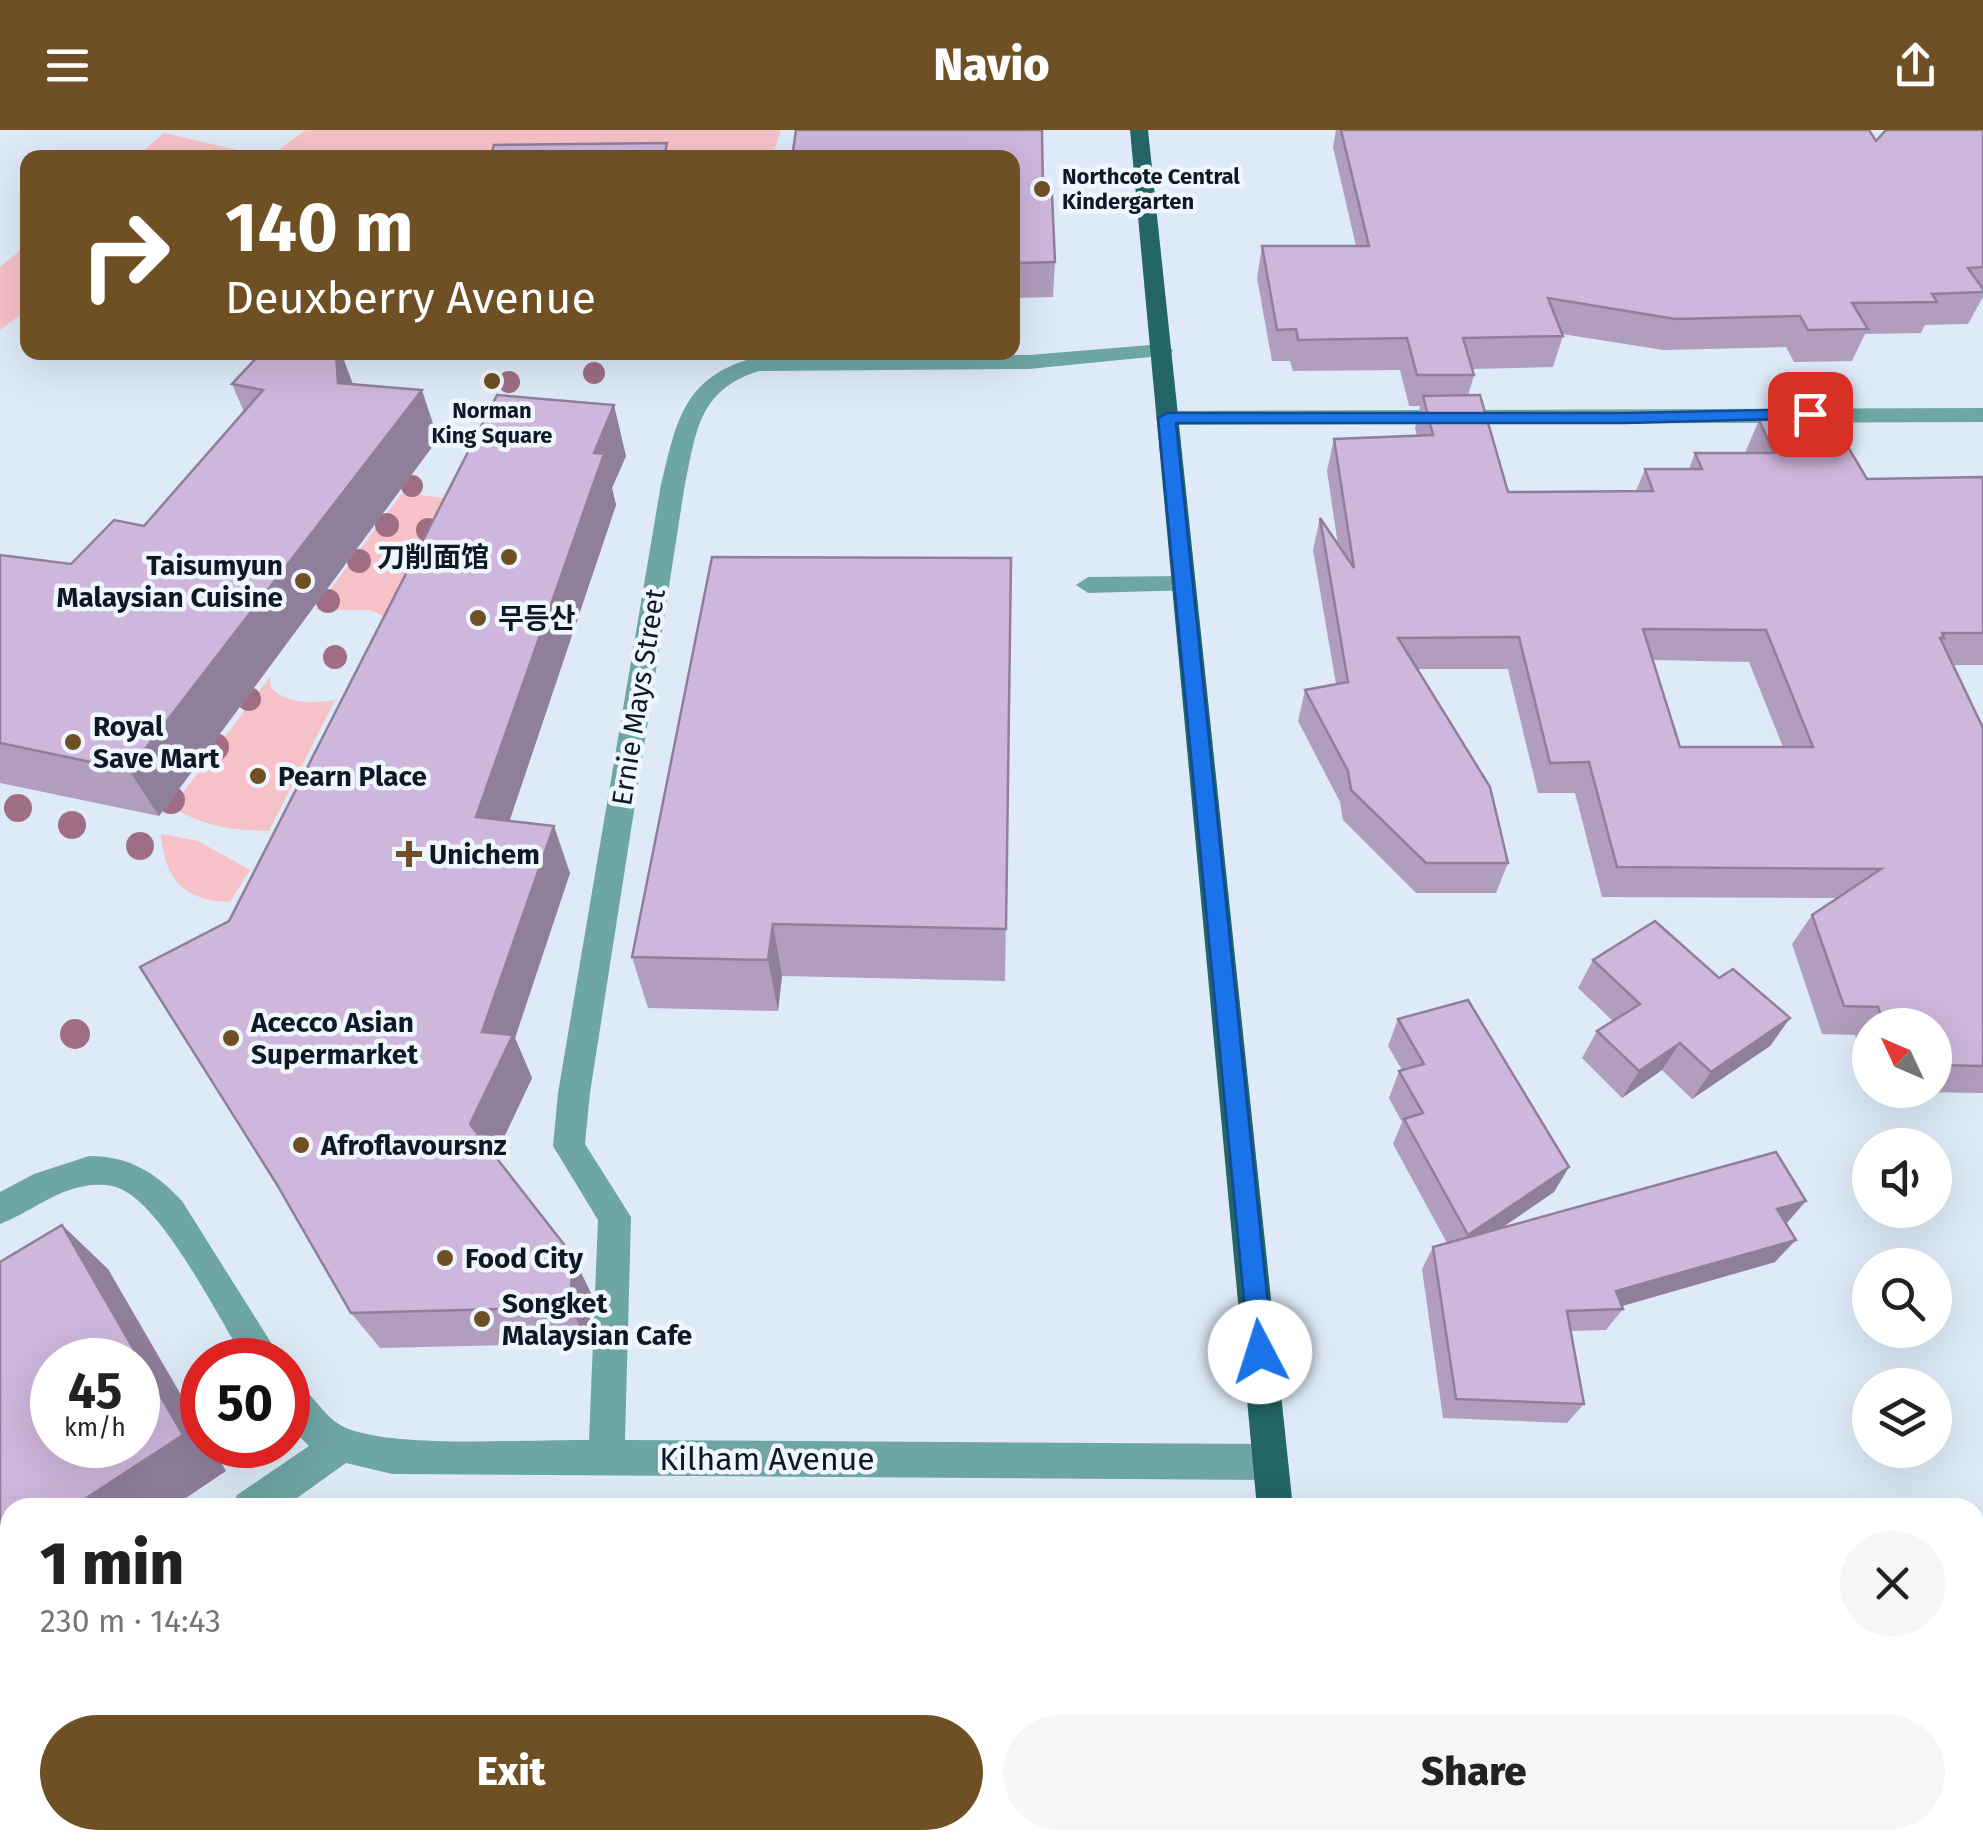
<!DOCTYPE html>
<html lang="en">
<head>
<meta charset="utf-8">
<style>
	body { margin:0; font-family:"Fira Sans","Noto Sans SC","Noto Sans KR",sans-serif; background:#f6f6f6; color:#222; height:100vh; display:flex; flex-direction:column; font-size:38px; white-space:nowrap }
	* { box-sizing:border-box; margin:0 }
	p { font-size:32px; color:#767676 }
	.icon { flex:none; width:55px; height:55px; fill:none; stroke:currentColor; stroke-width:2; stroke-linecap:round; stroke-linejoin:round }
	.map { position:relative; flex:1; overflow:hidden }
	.sheet { position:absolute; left:0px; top:1368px; width:1985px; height:352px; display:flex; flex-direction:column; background:#fff; border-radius:30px 30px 0 0; box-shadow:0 10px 40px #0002 }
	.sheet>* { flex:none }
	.hud { position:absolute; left:20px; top:20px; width:1000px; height:210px; border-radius:20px; box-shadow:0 10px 40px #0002; background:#6f5025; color:#fff; overflow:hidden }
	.needle { width:65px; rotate:314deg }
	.tools { position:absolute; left:1852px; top:878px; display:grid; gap:20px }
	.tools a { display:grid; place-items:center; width:100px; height:100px; border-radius:50%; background:#fff; box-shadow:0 10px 40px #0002; font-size:50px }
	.speed { position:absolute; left:30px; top:1208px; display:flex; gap:20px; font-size:50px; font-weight:700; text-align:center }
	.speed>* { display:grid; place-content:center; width:130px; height:130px; border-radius:50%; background:#fff; box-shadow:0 10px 40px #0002; line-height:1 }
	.speed small { font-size:25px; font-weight:400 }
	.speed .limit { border:15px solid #d22; background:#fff; color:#111 }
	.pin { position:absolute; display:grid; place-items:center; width:85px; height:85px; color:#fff; margin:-42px; border-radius:20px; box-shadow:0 5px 15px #0006 }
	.me { position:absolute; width:110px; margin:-55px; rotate:355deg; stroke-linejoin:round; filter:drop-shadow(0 0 8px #0008) }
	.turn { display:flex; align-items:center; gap:35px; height:210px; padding:0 40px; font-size:45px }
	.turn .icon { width:130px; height:130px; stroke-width:2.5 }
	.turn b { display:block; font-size:70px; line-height:85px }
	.round { display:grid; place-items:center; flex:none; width:105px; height:105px; border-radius:52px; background:#f6f6f6 }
	.summary { display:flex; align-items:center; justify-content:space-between; height:170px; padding:0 40px }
	h1 { font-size:60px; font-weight:800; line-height:75px }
	.action { display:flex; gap:20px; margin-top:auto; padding:20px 40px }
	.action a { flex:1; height:115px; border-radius:60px; background:#6f5025; color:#fff; font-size:40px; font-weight:800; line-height:115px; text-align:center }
	.action a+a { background:#f6f6f6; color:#222 }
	header { display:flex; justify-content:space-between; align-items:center; height:130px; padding:0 40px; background:#6f5025; color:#fff; font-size:45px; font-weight:800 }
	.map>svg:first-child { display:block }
</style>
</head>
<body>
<header><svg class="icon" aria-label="menu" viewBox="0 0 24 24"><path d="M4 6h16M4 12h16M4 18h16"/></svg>Navio<svg class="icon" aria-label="share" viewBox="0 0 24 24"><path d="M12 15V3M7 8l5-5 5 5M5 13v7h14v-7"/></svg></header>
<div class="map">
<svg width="1983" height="1718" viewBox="0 0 1983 1718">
	<rect width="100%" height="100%" fill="#deeaf8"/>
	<g fill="#f7c2c7">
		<polygon points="306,0 781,0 772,28 134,28 164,3 268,27"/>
		<polygon points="27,115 27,180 0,200 0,137"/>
		<polygon points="402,363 453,369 392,490 370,480 315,480"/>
		<path d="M270,547l1,11c17,16 41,16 64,12l-66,131c-38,-1 -64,-4 -97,-24z"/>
		<path d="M161,704l37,7 52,29 -20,32c-46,-1 -66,-23 -69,-68z"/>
	</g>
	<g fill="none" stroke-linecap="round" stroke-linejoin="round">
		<g fill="#6ea6a4" fill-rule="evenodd">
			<path d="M1162,214l11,6 -3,5 -141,14 -270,2c-62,19 -63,63 -75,119l-94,603 -5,51 46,73 -6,223 644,4 13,5 5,13 -5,13 -13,5 -877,-6 -46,-11 -63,45h-51l5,-13 72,-49 -21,-21v-47c24,10 33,39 58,50 51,21 183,11 243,12l9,-220 -45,-74 5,-53 102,-603c16,-67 22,-114 97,-133l272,-2z"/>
			<polygon points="1983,278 1983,292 1167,295 1156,288 1167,281"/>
			<polygon points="1184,446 1196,454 1193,460 1088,463 1076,455 1088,447"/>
			<path d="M89,1026c40,0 66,16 93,45l100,159h-37c-27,-43 -79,-148 -122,-170 -11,-6 -25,-6 -38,-4 -31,5 -56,27 -85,38v-32l34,-18z"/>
			<polygon points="10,1521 10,1562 0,1567 0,1525"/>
		</g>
		<g fill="#236665" fill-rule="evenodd">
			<polygon points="1130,0 1148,0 1293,1378 1257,1378"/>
			<polygon points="1290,1710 1332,1710 1333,1718 1291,1718"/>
		</g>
	</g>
	<g fill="#9f6e84">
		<circle cx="594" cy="243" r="11"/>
		<circle cx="509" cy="252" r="11"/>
		<circle cx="412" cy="356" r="11"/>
		<circle cx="387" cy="395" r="12"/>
		<circle cx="428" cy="400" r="12"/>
		<circle cx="359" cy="431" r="12"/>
		<circle cx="328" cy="471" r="12"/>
		<circle cx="335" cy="527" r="12"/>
		<circle cx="249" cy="569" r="12"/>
		<circle cx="215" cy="617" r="14"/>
		<circle cx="171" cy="670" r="14"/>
		<circle cx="18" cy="678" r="14"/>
		<circle cx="72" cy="695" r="14"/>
		<circle cx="140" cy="716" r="14"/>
		<circle cx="75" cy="904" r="15"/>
	</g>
	<g fill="#b19dbd" fill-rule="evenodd">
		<path d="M1336,0h533l7,11 107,-11v167l-15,27 -43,1 -4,8 -56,1 -13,27 -58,1 -8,-15 -123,3 -101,-16 1,2 -10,31 -81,2 2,6 -6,21 40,96 128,-1 9,-22h44l6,-16h50l14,-33 108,59 116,-2v188h-30l30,63v365l-71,-1 -1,-2h24v-65h-65v21h-11l-4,-11 -33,-1 -30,-90 20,-29 25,-17 -235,-1 -27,-104h-37l-30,-124h-91l91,194 -12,30h-80l-73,-73 -3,-18 -42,-81 7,-31 31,-6 -23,-134 7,-32 18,27 -11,-74 7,-32 83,-3 -2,-8 5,-22h-11l-9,-36 -107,1 -3,-10h-18l-15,-83 5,-32h94l-23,-99zM1653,530l96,2 34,85h-103z"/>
		<polygon points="1012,28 1043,64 1055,132 1053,167 1012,168"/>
		<polygon points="232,254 353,254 438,309 159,686 0,653 0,425 71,434 144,396 244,282"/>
		<polygon points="626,326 612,358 616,375 509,691 570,743 515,908 532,948 495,1026 591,1163 589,1213 380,1218 351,1183 229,791"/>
		<polygon points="1011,428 1005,851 782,846 778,881 648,878 632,827"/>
		<polygon points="1593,830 1719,848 1790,888 1770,916 1692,969 1662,940 1622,968 1582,928 1597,901 1613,891 1578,858"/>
		<polygon points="1398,889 1569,1037 1554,1062 1502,1098 1786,1094 1775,1132 1622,1176 1623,1179 1606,1200 1571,1201 1584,1274 1567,1293 1443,1288 1422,1139 1433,1117 1447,1113 1393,1014 1402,992 1389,968 1399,941 1402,940 1388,916"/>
		<polygon points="1975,1490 1983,1490 1983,1705 1975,1706"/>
		<polygon points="1491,1710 1940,1710 1921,1712 1923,1718 1729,1718 1728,1717 1720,1718 1493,1718"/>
	</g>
	<g fill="#907f9a">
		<polygon points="336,222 341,222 354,257 338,253"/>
		<polygon points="422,260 438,309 159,686 129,640"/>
		<polygon points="614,275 626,326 612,358 616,375 495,734 476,687 594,323"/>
		<polygon points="554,696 570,743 515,908 532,948 491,1035 470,994 482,902"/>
		<polygon points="773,794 782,846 778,881 768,830"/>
		<polygon points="1790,888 1770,916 1692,969 1711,942"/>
		<polygon points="1680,913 1662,940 1622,968 1639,941"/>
		<polygon points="1569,1037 1554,1062 1455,1129 1468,1105"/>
		<polygon points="1806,1071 1786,1094 1777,1079"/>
		<polygon points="62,1095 108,1139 202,1301 202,1315 211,1315 226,1341 171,1378 71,1378"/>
		<polygon points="1796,1110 1775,1132 1608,1180 1616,1161"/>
		<polygon points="573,1126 591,1163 589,1213 570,1177"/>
		<polygon points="10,1417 10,1484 0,1491 0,1423"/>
		<polygon points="233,1710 254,1710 258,1718 237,1718"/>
		<polygon points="576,1710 591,1710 590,1718 575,1718"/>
	</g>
	<g fill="#ceb6dc" stroke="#907f9a" stroke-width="2.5" fill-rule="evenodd">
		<polygon points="796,0 1042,0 1043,64 1052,64 1055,132 1012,133 1012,28 792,28"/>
		<polygon points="1341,0 1869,0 1876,11 1886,0 1983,0 1983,137 1968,138 1983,159 1983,162 1932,164 1937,172 1852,173 1868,199 1808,200 1800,186 1675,189 1548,168 1563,206 1463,208 1474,245 1417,245 1407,208 1298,210 1296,199 1277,200 1262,116 1369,116"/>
		<polygon points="667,13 664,28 490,28 494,15"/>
		<polygon points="262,222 336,222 338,253 422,260 129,640 0,613 0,425 71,434 114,390 144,396 263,260 232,254"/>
		<polygon points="497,265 614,275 594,323 604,324 476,687 554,696 482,902 513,905 470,994 573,1126 570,1177 351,1183 276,1053 140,837 229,791"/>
		<path d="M1480,265l28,97 145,-1 -8,-22h57l-7,-16h79l-15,-33h73l35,59 116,-2v156h-41l2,5h-4l43,90v338l-47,-1 -1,-3v-37h-15l-2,-6h-36l-4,-12 -34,-1 -32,-91 69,-46 -264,-2 -28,-105 -39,1 -31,-126 -121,1 92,149 18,76h-82l-75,-73 -3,-19 -43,-81 43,-8 -28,-164 34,50 -20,-129 99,-4 -10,-39zM1643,499l123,1 47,117h-133z"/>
		<polygon points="712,427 1011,428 1006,799 773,794 768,830 632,827"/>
		<polygon points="1655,791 1719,848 1733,839 1790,888 1711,942 1680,913 1639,941 1597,901 1640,874 1593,830"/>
		<polygon points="1468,870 1569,1037 1468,1105 1404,989 1423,983 1399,941 1424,934 1398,889"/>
		<polygon points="1776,1022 1806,1071 1777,1079 1796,1110 1616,1161 1623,1179 1567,1181 1584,1274 1456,1269 1433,1117"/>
		<path d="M62,1095l121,210 -112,73h-61v39l-10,6v-291zM52,1230h86v85h-86z"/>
		<polygon points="1975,1490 1983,1490 1983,1700 1975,1701"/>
		<polygon points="74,1710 233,1710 237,1718 77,1718"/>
		<polygon points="446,1710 576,1710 575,1718 445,1718"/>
		<polygon points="1510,1710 1741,1710 1695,1718 1513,1718"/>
		<polygon points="1754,1710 1920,1710 1923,1718 1756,1718"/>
	</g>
	<polygon fill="#1a73e8" stroke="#114b97" stroke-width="2.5" points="1810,279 1818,284 1816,288 1626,293 1176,293 1273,1222 1269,1230 1260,1234 1250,1230 1158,288 1167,283 1626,283"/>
	<g fill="#6f5025" stroke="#f0f6fe" stroke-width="4">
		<circle cx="1042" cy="59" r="10"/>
		<circle cx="492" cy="251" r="10"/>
		<circle cx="509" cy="427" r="10"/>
		<circle cx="303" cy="451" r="10"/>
		<circle cx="478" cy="488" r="10"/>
		<circle cx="73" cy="612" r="10"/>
		<circle cx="258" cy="646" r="10"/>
		<path d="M404 709h10v10h10v10h-10v10h-10v-10h-10v-10h10z"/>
		<circle cx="231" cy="908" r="10"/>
		<circle cx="301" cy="1015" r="10"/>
		<circle cx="445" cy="1128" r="10"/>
		<circle cx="482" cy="1189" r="10"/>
	</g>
	<g text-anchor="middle" stroke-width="9" stroke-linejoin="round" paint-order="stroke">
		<g font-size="22" font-weight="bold" fill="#0e1925" stroke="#f0f6fe" text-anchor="start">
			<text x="1062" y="54">Northcote Central<tspan x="1062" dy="25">Kindergarten</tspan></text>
			<text x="492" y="288" text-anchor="middle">Norman<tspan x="492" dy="25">King Square</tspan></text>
		</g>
		<g font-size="28" font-weight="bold" fill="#0e1925" stroke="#f0f6fe" text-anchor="start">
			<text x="489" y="437" text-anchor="end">刀削面馆</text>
			<text x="283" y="445" text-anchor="end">Taisumyun<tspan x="283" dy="32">Malaysian Cuisine</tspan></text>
			<text x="498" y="498">무등산</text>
			<text x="93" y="606">Royal<tspan x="93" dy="32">Save Mart</tspan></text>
			<text x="278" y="656">Pearn Place</text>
			<text x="429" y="734">Unichem</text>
			<text x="251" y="902">Acecco Asian<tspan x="251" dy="32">Supermarket</tspan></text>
			<text x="321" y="1025">Afroflavoursnz</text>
			<text x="465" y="1138">Food City</text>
			<text x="502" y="1183">Songket<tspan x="502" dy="32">Malaysian Cafe</tspan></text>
		</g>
		<g font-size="28" fill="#0e1925" stroke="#f0f6fe">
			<text transform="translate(638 567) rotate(-81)" y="10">Ernie Mays Street</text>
		</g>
		<g font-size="32" fill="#0e1925" stroke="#f0f6fe">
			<text x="767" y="1340">Kilham Avenue</text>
		</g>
	</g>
</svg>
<div class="tools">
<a><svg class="needle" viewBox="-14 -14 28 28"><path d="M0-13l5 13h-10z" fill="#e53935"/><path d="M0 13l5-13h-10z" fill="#767676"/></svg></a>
<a><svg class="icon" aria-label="sound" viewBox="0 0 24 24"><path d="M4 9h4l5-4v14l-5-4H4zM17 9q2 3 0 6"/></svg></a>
<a><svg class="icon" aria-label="search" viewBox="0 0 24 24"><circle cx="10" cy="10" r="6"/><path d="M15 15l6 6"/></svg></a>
<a><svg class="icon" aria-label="layers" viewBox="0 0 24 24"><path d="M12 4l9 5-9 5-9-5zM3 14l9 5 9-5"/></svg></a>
</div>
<div class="speed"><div>45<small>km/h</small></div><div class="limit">50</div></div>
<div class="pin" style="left:1810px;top:284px;background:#d93025"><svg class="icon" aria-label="arrive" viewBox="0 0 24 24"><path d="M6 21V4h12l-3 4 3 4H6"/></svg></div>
<svg class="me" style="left:1260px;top:1222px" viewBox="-20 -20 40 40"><circle r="19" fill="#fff"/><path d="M0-13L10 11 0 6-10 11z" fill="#1a73e8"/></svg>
<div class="hud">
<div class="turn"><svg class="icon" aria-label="right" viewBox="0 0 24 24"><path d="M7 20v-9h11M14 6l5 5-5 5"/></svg><div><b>140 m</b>Deuxberry Avenue</div></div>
</div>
<section class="sheet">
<div class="summary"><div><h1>1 min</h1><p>230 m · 14:43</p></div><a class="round"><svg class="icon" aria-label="close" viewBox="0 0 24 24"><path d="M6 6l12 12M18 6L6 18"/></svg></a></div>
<div class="action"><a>Exit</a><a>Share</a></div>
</section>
</div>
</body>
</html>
